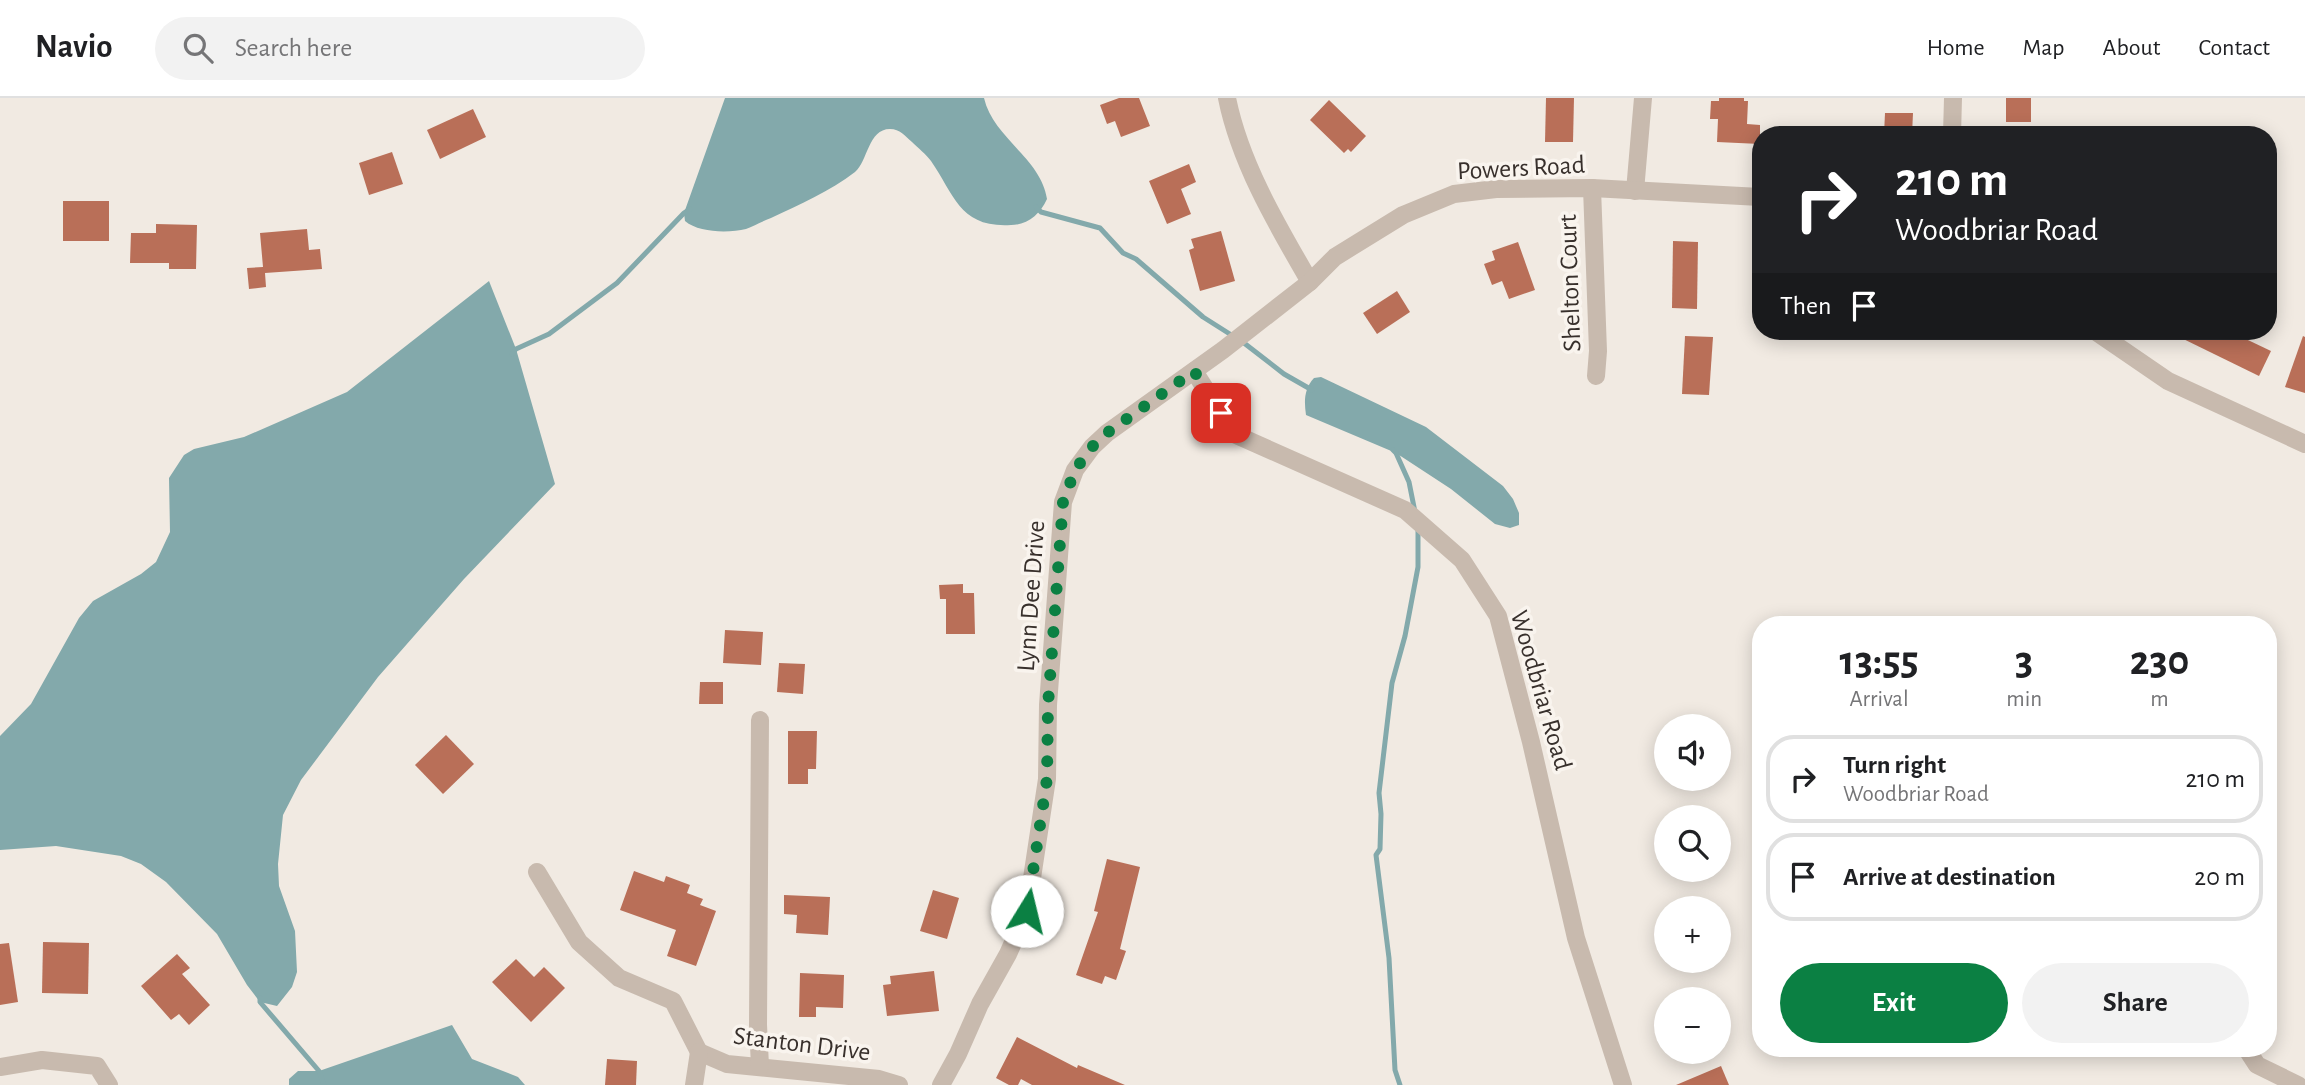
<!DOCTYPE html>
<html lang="en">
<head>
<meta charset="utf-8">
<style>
	body { margin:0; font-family:"Alegreya Sans",sans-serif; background:#f2f2f2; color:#202124; height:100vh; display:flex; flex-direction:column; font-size:26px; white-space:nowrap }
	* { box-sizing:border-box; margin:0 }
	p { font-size:23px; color:#757577 }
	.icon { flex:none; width:38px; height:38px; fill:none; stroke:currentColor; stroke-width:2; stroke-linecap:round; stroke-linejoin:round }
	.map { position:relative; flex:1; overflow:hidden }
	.panel { position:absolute; left:1752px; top:518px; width:525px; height:441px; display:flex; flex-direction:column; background:#fff; border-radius:28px; box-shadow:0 4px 18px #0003 }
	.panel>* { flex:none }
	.top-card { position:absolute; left:1752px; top:28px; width:525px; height:214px; border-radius:28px; box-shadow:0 4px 18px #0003; background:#202124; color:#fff; overflow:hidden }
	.tools { position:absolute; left:1654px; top:616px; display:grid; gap:14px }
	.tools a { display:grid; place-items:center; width:77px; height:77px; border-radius:50%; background:#fff; box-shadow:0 4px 18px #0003; font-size:35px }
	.pin { position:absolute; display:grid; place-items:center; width:60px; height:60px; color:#fff; margin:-30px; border-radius:14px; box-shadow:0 4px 10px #0006 }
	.me { position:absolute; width:77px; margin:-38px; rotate:9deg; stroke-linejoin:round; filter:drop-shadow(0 0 5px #0008) }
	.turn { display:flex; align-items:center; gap:24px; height:147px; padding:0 28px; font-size:32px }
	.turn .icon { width:91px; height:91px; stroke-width:2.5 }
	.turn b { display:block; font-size:49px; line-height:60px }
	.then { display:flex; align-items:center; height:66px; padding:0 28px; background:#0003; gap:14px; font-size:26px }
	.eta { display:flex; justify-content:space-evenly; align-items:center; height:119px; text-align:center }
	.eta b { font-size:42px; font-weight:600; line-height:49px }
	.cta { display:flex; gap:14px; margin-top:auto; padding:14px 28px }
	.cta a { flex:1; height:80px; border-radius:42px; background:#0b8043; color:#fff; font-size:28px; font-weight:600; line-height:80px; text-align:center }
	.cta a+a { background:#f2f2f2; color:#202124 }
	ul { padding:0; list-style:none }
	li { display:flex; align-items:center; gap:21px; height:88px; margin:0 14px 10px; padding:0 14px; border:4px solid #e0e0e0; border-radius:28px }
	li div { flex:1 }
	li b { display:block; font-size:26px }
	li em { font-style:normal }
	header { display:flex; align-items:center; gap:42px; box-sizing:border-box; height:98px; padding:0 35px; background:#fff; border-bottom:2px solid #e0e0e0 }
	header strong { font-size:33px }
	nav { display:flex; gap:38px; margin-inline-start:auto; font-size:24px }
	.search { width:490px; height:63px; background:#f2f2f2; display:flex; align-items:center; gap:18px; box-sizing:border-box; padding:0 24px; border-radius:38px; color:#757577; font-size:26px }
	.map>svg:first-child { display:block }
</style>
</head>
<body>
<header>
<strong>Navio</strong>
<div class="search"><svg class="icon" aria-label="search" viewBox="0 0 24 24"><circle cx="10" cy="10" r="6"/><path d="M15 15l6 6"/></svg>Search here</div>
<nav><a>Home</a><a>Map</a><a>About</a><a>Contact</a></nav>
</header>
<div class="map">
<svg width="2305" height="987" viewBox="0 0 2305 987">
	<rect width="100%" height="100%" fill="#f1eae2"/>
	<g fill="#83a9ab">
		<path d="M725,0h259c9,40 57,60 63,101 -7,15 -19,26 -36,26 -51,3 -56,-29 -80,-64 -5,-7 -13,-13 -19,-19 -7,-6 -12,-13 -22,-13 -22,0 -22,32 -35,43 -25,19 -56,33 -84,46 -8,3 -17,8 -25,11 -17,4 -47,4 -61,-8l-1,-8z"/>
		<polygon points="489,183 516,251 555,386 464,481 378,579 301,682 283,717 278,766 279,788 295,833 297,874 292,889 277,908 260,904 247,887 217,836 166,784 141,766 121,758 56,748 0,752 0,638 31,606 79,520 93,503 141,476 156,464 170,434 169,380 184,357 194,351 244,339 347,294"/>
		<path d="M1321,279l105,50 77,59 10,13 6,14v12l-9,3 -15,-4 -44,-35 -55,-36 -90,-38c-2,-14 -2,-26 8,-37z"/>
		<polygon points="452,927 472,961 518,979 525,987 289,987 289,981 298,973 319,973"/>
	</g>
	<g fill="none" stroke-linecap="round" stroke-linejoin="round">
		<g stroke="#83a9ab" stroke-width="5">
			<polyline points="1036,109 1041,114 1100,130 1123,155 1136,161 1203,219 1244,245 1284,276 1312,292"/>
			<polyline points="512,256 516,251 549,236 617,185 684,115 690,111"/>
			<polyline points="1393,352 1396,355 1409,384 1415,414"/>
			<polyline points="260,900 260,904 319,973 324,987"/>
			<polyline points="1400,987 1395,972 1389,860 1376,757 1380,751 1381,716 1379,695 1392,585 1405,538 1418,469 1418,431"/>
		</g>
	</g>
	<g fill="#b96f58">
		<polygon points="1119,0 1139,0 1150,28 1121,39 1115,23 1107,26 1100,7"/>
		<polygon points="1546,0 1574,0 1573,44 1545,44"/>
		<polygon points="1719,0 1744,0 1744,3 1748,3 1747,26 1760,27 1760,46 1717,44 1718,21 1710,21 1711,3 1719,3"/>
		<rect x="2006" y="0" width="25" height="24"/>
		<polygon points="1329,2 1366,38 1351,54 1348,51 1344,55 1310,22"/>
		<polygon points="473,11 486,39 440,61 427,32"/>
		<polygon points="1885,15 1913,15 1912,37 1884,37"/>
		<polygon points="392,54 403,86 369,97 359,65"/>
		<polygon points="1189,66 1196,84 1181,91 1191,116 1167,126 1149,83"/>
		<rect x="63" y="103" width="46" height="40"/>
		<polygon points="156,126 197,127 196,171 169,171 169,165 130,165 131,135 156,135"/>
		<polygon points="307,131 309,152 320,151 322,171 265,175 266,189 249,191 247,170 263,169 260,135"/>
		<polygon points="1221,133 1235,183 1200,193 1189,152 1194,150 1191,141"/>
		<polygon points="1673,143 1698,144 1697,211 1672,210"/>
		<polygon points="1518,144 1535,192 1509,201 1502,183 1492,187 1484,166 1495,162 1492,153"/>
		<polygon points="1397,193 1410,214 1377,236 1363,215"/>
		<polygon points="2167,233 2229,233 2271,253 2259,278"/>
		<polygon points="1685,238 1713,239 1709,297 1682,296"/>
		<polygon points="2303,238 2305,239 2305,295 2285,289"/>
		<polygon points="963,486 963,495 974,495 975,536 946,536 946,501 940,501 939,487"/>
		<polygon points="725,532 763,534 761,567 723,565"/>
		<polygon points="779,565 805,566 803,596 777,594"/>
		<polygon points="700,584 723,584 723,606 699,606"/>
		<polygon points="788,633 817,633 816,671 808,671 808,686 788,686"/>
		<polygon points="446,637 474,666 443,696 415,667"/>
		<polygon points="1107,761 1140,769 1120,851 1126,853 1116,882 1105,878 1102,886 1076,877 1098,814 1094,813"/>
		<polygon points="634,773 664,784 666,778 690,787 687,795 703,801 700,807 716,813 696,868 667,858 676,832 620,812"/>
		<polygon points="933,792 959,800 947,841 920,833"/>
		<polygon points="784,797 830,799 828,837 796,835 797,817 784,816"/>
		<polygon points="43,844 89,845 88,896 42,895"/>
		<polygon points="9,845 18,904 0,907 0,846"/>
		<polygon points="177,856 190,870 182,876 210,907 189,927 179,916 171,922 141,888"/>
		<polygon points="516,861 534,879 544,869 565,890 531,924 492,884"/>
		<polygon points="934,873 939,913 887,918 883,887 891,886 890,878"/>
		<polygon points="800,875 844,877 843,910 816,909 816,919 799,919"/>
		<polygon points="1017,939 1077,970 1078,967 1125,987 1032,987 1021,981 1018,987 1009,987 996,980"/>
		<polygon points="607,961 637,963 636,987 605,987"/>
		<polygon points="1721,968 1729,987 1676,987"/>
	</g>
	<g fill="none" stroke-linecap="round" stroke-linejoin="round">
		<g stroke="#c8baae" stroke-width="18">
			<path d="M1227,0c13,65 50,127 83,184"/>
			<polyline points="1952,37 1953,0"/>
			<polyline points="1592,90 1598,253 1596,278"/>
			<polyline points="1635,93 1643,0"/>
			<polyline points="2095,233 2168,283 2305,346"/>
			<polyline points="1194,273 1234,336 1405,412 1462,462 1498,518 1531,644 1576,840 1623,987"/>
			<polyline points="537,774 579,844 619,880 673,903 699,954"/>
			<polyline points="2246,950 2257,967 2298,987"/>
			<polyline points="699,954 727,966 879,981 899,987"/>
			<polyline points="760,968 758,927 760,622"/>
			<polyline points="0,969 42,962 97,968 109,987"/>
			<polyline points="694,987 699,954"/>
			<polyline points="941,987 958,956 980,906 1008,856 1027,813 1047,681 1048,607 1063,404 1075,372 1092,349 1107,335 1223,252 1310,184 1335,159 1403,117 1454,96 1496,91 1592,90 1760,99"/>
		</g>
	</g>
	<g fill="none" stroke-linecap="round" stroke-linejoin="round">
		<polyline stroke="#0b8043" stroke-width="12" stroke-dasharray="0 21.6" points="1027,813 1047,681 1048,607 1063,404 1075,372 1092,349 1107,335 1194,273 1221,315"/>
	</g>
	<g text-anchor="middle" stroke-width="7" stroke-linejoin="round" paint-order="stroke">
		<g font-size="26" fill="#38302c" stroke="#f9f4ee">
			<text transform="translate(1521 69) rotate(-3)" y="9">Powers Road</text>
			<text transform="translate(1569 185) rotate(-92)" y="9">Shelton Court</text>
			<text transform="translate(1030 498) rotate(-86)" y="9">Lynn Dee Drive</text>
			<text transform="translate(1542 592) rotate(74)" y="9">Woodbriar Road</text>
			<text transform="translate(802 945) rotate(7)" y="9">Stanton Drive</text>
		</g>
	</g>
</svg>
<div class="tools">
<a><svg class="icon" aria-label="sound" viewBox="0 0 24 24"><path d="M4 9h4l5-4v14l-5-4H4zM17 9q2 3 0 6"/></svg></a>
<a><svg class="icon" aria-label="search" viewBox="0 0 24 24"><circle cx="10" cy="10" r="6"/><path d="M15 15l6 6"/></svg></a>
<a>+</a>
<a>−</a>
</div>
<div class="pin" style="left:1221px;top:315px;background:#d93025"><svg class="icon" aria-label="arrive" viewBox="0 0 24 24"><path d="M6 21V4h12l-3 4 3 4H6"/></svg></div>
<svg class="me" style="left:1027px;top:813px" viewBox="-20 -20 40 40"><circle r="19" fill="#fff"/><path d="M0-13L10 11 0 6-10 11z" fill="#0b8043"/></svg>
<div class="top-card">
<div class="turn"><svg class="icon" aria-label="right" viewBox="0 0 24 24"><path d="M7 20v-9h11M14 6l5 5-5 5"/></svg><div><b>210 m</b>Woodbriar Road</div></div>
<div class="then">Then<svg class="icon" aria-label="arrive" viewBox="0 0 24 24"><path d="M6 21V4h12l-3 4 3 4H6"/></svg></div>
</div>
<section class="panel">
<div class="eta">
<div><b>13:55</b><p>Arrival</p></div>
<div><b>3</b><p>min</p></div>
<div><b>230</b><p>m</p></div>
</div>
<ul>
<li><svg class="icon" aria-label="right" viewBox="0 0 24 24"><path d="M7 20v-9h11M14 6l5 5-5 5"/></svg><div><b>Turn right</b><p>Woodbriar Road</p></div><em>210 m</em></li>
<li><svg class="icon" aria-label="arrive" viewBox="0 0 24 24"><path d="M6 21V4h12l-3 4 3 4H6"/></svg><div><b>Arrive at destination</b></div><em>20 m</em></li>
</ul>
<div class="cta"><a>Exit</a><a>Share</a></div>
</section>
</div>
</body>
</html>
